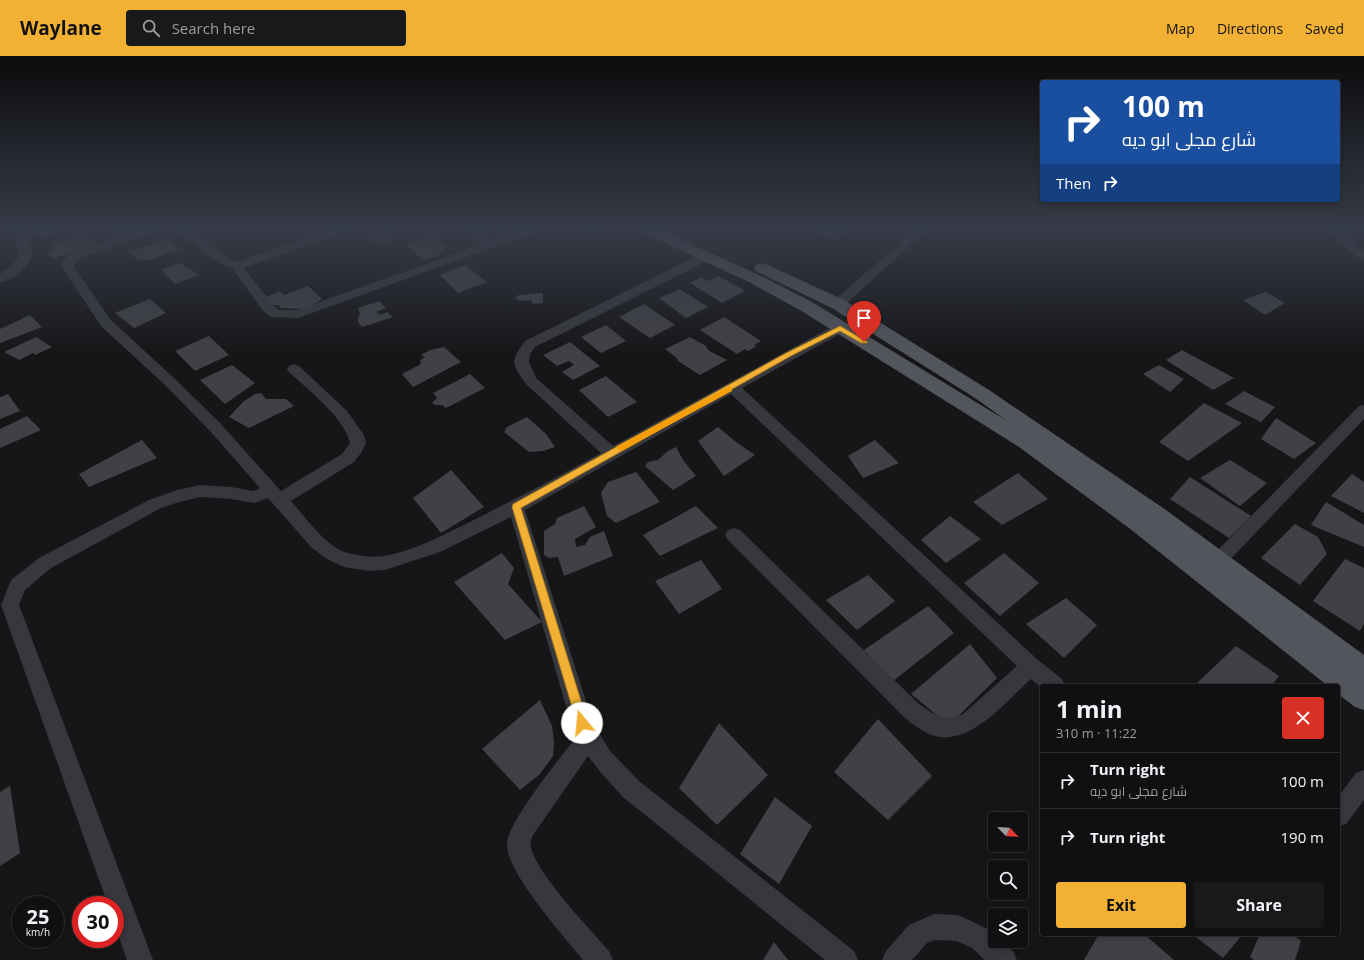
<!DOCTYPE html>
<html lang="en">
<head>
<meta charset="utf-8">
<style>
	body { margin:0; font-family:"Open Sans",Cairo,sans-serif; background:#19191b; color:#f1f3f6; height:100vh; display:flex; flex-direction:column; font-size:15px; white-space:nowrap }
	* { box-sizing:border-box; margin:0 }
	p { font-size:13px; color:#9c9d9f }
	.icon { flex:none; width:22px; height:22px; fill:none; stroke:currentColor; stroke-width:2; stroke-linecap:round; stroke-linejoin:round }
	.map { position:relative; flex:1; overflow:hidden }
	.side { position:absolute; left:1040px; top:628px; width:300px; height:252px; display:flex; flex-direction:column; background:#101012; border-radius:4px; box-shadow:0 2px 6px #0003,0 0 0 1px #303032 }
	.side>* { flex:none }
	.guide { position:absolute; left:1040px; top:24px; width:300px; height:122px; border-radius:4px; box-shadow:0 2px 6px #0003,0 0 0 1px #303032; background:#1a4fa0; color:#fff; overflow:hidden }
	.needle { width:26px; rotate:114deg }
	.buttons { position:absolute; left:988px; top:756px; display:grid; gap:8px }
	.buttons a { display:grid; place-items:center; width:40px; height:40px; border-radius:4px; background:#101012; box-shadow:0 2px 6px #0003,0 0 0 1px #303032; font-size:20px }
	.speed { position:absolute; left:12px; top:840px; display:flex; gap:8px; font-size:20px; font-weight:700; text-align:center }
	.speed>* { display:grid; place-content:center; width:52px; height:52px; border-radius:50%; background:#101012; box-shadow:0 2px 6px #0003,0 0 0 1px #303032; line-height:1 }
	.speed small { font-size:10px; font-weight:400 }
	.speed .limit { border:6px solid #d22; background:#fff; color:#111 }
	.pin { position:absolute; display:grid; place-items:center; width:34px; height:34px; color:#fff; margin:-41px -17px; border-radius:50% 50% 50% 0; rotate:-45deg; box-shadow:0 0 4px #0007 }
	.pin .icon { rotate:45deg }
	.me { position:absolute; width:44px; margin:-22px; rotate:343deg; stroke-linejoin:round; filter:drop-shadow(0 0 3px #0008) }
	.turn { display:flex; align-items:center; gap:14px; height:84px; padding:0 16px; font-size:18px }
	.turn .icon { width:52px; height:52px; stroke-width:2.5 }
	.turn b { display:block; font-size:28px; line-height:34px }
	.then { display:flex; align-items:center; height:38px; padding:0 16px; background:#0003; gap:8px; font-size:15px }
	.round { display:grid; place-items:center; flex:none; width:42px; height:42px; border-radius:4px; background:#19191b }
	.head { display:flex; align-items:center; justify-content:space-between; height:68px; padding:0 16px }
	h1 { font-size:24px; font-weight:700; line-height:30px }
	.cta { display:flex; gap:8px; margin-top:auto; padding:8px 16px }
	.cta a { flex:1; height:46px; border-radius:4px; background:#f2b134; color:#111; font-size:16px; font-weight:700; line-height:46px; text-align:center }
	.cta a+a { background:#19191b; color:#f1f3f6 }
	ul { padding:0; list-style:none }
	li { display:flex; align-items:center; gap:12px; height:56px; padding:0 16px; border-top:1px solid #303032 }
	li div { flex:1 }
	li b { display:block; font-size:15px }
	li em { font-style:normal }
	header { display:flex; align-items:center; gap:24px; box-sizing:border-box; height:56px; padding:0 20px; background:#f2b134; color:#111 }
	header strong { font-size:19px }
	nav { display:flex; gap:22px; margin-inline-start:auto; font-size:14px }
	.search { width:280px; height:36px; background:#19191b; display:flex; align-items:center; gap:10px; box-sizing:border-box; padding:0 14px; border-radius:4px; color:#9c9d9f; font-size:15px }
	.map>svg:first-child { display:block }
</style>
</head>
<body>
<header>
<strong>Waylane</strong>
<div class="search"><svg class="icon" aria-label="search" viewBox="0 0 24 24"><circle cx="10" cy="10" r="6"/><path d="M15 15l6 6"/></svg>Search here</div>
<nav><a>Map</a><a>Directions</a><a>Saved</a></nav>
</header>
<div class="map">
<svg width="1364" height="904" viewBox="0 0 1364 904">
	<rect width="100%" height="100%" fill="#161618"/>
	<g fill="#404145">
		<polygon points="32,173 67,173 40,182"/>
		<polygon points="111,173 141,173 122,180"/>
		<polygon points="487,173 529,173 504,182"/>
		<polygon points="580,173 594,173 595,176 590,177"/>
		<polygon points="810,173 848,173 835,184"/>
		<polygon points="385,175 395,183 379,189 368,181"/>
		<polygon points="83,178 96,187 62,200 53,202 47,198 55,192 51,190"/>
		<polygon points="435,178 447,191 437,200 423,204 409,192 407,188"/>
		<polygon points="168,183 180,193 153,203 139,204 129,196"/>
		<polygon points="180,207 199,219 175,228 161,214"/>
		<polygon points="465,209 487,226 458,237 440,219"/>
		<polygon points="719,220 745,235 722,247 690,227 701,221 708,225"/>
		<polygon points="308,230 322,243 305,253 280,252 279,249 270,249 263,242 280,235 284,239"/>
		<polygon points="680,233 708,251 686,262 659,242"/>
		<polygon points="1266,236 1285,247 1265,259 1243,244"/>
		<polygon points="543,237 543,247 533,248 531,244 520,245 515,242 519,239"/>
		<polygon points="150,243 166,257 134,272 115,257"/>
		<polygon points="379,245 386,252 376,256 381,259 387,256 393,261 362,271 358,266 358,262 360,258 358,252"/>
		<polygon points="644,248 675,269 650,282 619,261"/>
		<polygon points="30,259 42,271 0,287 0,273"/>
		<polygon points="724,261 761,285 754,289 757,290 748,295 745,293 737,298 700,274"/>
		<polygon points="606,269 626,285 601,297 581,281"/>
		<polygon points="209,280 229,299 195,315 175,295"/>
		<polygon points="36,281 52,291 35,299 33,297 19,304 4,296"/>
		<polygon points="690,281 706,290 708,294 727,304 700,319 678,305 677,302 665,293"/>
		<polygon points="570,286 600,310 573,324 562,316 574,309 569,305 557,310 543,299"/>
		<polygon points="444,291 461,306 413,331 402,318 421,308 420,304 425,301 421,299 430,294"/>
		<polygon points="1182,294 1234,322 1213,334 1166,304"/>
		<polygon points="232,309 255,327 225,348 200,324"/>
		<polygon points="1159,309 1184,323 1170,336 1143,318"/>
		<polygon points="470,318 485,332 446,352 442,349 436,349 432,347 437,342 433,337"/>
		<polygon points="606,320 637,346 608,361 579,334"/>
		<polygon points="1244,335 1275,351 1261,366 1225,348"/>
		<polygon points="261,337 266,343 286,343 294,350 249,372 229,361 244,345 255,338"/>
		<polygon points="8,338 20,355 0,363 0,341"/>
		<polygon points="1204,347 1242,367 1188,405 1159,386"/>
		<polygon points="27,360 41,374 0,392 0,373"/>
		<polygon points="527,361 546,378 555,391 543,395 529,396 504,376 507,371"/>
		<polygon points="1276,362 1316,387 1294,403 1261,383"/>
		<polygon points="718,371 736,386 755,399 724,420 698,385"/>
		<polygon points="142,384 157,402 89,431 79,418"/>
		<polygon points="875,384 899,407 863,422 848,400"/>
		<polygon points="676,391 683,404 696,420 673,434 645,410 648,406 658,404 668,395"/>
		<polygon points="1230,404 1267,427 1240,450 1200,422"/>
		<polygon points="451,414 484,451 441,477 413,442"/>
		<polygon points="636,416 660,446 616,467 607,460 601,437 608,426"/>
		<polygon points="1018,417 1048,443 1002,469 973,446"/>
		<polygon points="1352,418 1364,426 1364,457 1331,440"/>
		<polygon points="1190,421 1251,460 1229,482 1170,443"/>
		<polygon points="1326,446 1364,469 1364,491 1311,469"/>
		<polygon points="584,450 596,471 575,483 576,491 585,489 590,481 604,475 613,500 564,520 558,501 549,502 544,499 544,475 555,468 557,462"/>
		<polygon points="696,450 718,472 660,500 643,479"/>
		<polygon points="950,460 981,483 946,507 921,484"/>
		<polygon points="1295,468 1318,481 1327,498 1300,529 1261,502"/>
		<polygon points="502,497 514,512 508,528 542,566 505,584 454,526"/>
		<polygon points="1004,497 1039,527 1000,560 964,527"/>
		<polygon points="1345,503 1364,512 1364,568 1360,575 1313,545"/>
		<polygon points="701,504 722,533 679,558 655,525"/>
		<polygon points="868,519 895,545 857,574 826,544"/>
		<polygon points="1066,542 1097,569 1064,602 1026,568"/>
		<polygon points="928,550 954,577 893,625 864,594"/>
		<polygon points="970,588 997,622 949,669 911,638"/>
		<polygon points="1236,590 1279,620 1271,630 1197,630 1195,629"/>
		<polygon points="540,644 552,670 554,685 553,700 539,719 520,734 482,693"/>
		<polygon points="878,663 932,720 888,764 834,716"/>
		<polygon points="719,667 768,719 717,769 679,732"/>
		<polygon points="10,730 20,797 0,810 0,736"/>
		<polygon points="775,741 812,770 779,828 740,798"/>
		<polygon points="1099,878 1144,878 1174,904 1084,904"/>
		<polygon points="1192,878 1243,878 1223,902"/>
		<polygon points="1260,878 1292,878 1301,885 1295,904 1254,904 1250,901"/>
		<polygon points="774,886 788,904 763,904"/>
	</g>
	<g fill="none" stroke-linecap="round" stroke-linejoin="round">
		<g fill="#37383d" fill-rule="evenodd">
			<path d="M10,173h12c3,6 10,14 10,22 0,15 -20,29 -32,32v-9c24,-15 22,-22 10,-45z"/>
			<path d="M144,173h17l-2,2 -79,27 -5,3 -1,6 37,53 64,59 45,44 61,68 61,-37 8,-11c-6,-26 -42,-53 -61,-71l-2,-3 2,-3 5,-2 5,2 48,45 17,24 2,8 -5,10 -7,9 -63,39c14,16 36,47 57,52 12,3 25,5 37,3 27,-5 54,-19 79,-31 46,-23 91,-47 137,-72l-75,-69 -9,-13 -3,-9 2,-8 9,-13 178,-88h8l2,3 -2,3 -176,88 -5,7 -1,8 7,16 77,68 222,-121h10l2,3 -2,3 -103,57 296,272 24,19 3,7h-23v2l-11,-9c-27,24 -66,75 -106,53 -7,-4 -14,-9 -20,-14l-177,-178 -3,-5 3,-5 6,-2 6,2 179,174c16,11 24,18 44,10l54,-48 -286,-272 -206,116 68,213 17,28 29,30 215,170 4,9h-33l-202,-163 -21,-23 -14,-18 -55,79c-2,4 -3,8 -2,12 5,26 59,82 78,104l4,9h-30c-18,-23 -78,-88 -76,-117 2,-23 54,-86 70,-107l-6,-13 -60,-206 -71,35 -55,18 -15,1 -26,-4 -17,-8 -15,-11 -44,-50 -13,5 -24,-4 -31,-2 -21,5 -18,6 -110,60 -26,22 -6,15 134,355h-26l-12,-34v-21h-7l-107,-300 10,-25 28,-22 110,-58 28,-10 23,-5 31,2 23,4 6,-3 -50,-57 -45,-46 -64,-59 -39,-59 1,-7 9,-8z"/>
			<polygon points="174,173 187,173 223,199 237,206 331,173 347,173 345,175 244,212 273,249 279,254 297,254 482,188 465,173 478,173 492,184 524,173 540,173 538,175 298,262 271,261 263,255 233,213 215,205"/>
			<polygon points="916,173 932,173 930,175 922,178 843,251 833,251 831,248 833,245"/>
			<path d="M1330,173h12l22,21v10c-11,-3 -27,-22 -34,-31z"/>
			<polygon points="1364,349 1364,363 1225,509 1219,511 1213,509 1210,504 1213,499 1359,350"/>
			<polygon points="1364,714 1364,744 1346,768 1338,771 1338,741 1356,717"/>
			<polygon points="934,858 958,859 990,874 995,879 995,885 1002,885 1013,895 1017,904 985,904 972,892 957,885 935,884 927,887 912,904 882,904 886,895 909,869"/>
		</g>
		<polygon fill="#53555c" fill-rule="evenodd" points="640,173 658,173 761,220 812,246 1007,365 975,342 832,252 756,215 754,212 756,209 762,207 768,209 844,244 989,334 1166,454 1364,599 1364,654 1355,651 1338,638 1338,630 1328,630 1129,472 1019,391 800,254 749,226 642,176"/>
	</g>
	<linearGradient id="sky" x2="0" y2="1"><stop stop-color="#0c0c0d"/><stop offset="0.58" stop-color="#363c48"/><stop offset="1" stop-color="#363c48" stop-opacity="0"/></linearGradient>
	<rect width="1364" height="299" fill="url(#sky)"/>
	<polygon fill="#f2b134" stroke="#9d7322" points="840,270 868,286 867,287 861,287 840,275 791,300 521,452 588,667 586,671 582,673 578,671 512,451 513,448 786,297"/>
	<polygon fill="#f59e0b" points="730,330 732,331 732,335 623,394 620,395 616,392 617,390"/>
</svg>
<div class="buttons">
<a><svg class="needle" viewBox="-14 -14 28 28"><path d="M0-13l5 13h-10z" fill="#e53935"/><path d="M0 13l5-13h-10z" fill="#9c9d9f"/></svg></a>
<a><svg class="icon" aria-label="search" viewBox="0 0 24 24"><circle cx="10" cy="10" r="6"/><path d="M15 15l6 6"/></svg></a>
<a><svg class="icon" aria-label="layers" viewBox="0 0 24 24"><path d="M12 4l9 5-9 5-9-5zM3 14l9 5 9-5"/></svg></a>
</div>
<div class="speed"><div>25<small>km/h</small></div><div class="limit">30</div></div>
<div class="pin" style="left:864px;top:286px;background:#d93025"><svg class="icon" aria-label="arrive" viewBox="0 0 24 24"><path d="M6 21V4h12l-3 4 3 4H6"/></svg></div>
<svg class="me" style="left:582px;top:667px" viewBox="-20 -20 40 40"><circle r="19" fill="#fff"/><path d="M0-13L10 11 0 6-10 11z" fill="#f2b134"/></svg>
<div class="guide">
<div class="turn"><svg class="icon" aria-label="right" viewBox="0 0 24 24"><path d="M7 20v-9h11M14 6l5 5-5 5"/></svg><div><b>100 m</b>شارع مجلى ابو ديه</div></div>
<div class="then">Then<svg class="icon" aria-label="right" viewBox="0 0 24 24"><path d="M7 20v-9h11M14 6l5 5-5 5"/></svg></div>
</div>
<section class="side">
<div class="head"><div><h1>1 min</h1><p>310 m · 11:22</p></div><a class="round" style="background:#d93025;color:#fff"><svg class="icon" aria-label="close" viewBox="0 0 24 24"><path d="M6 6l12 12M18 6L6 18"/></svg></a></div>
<ul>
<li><svg class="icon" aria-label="right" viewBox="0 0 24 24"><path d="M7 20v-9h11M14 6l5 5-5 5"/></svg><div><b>Turn right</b><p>شارع مجلى ابو ديه</p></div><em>100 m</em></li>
<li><svg class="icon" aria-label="right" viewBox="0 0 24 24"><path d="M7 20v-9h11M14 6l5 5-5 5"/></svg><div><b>Turn right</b></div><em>190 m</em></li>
</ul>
<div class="cta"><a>Exit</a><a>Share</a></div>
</section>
</div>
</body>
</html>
